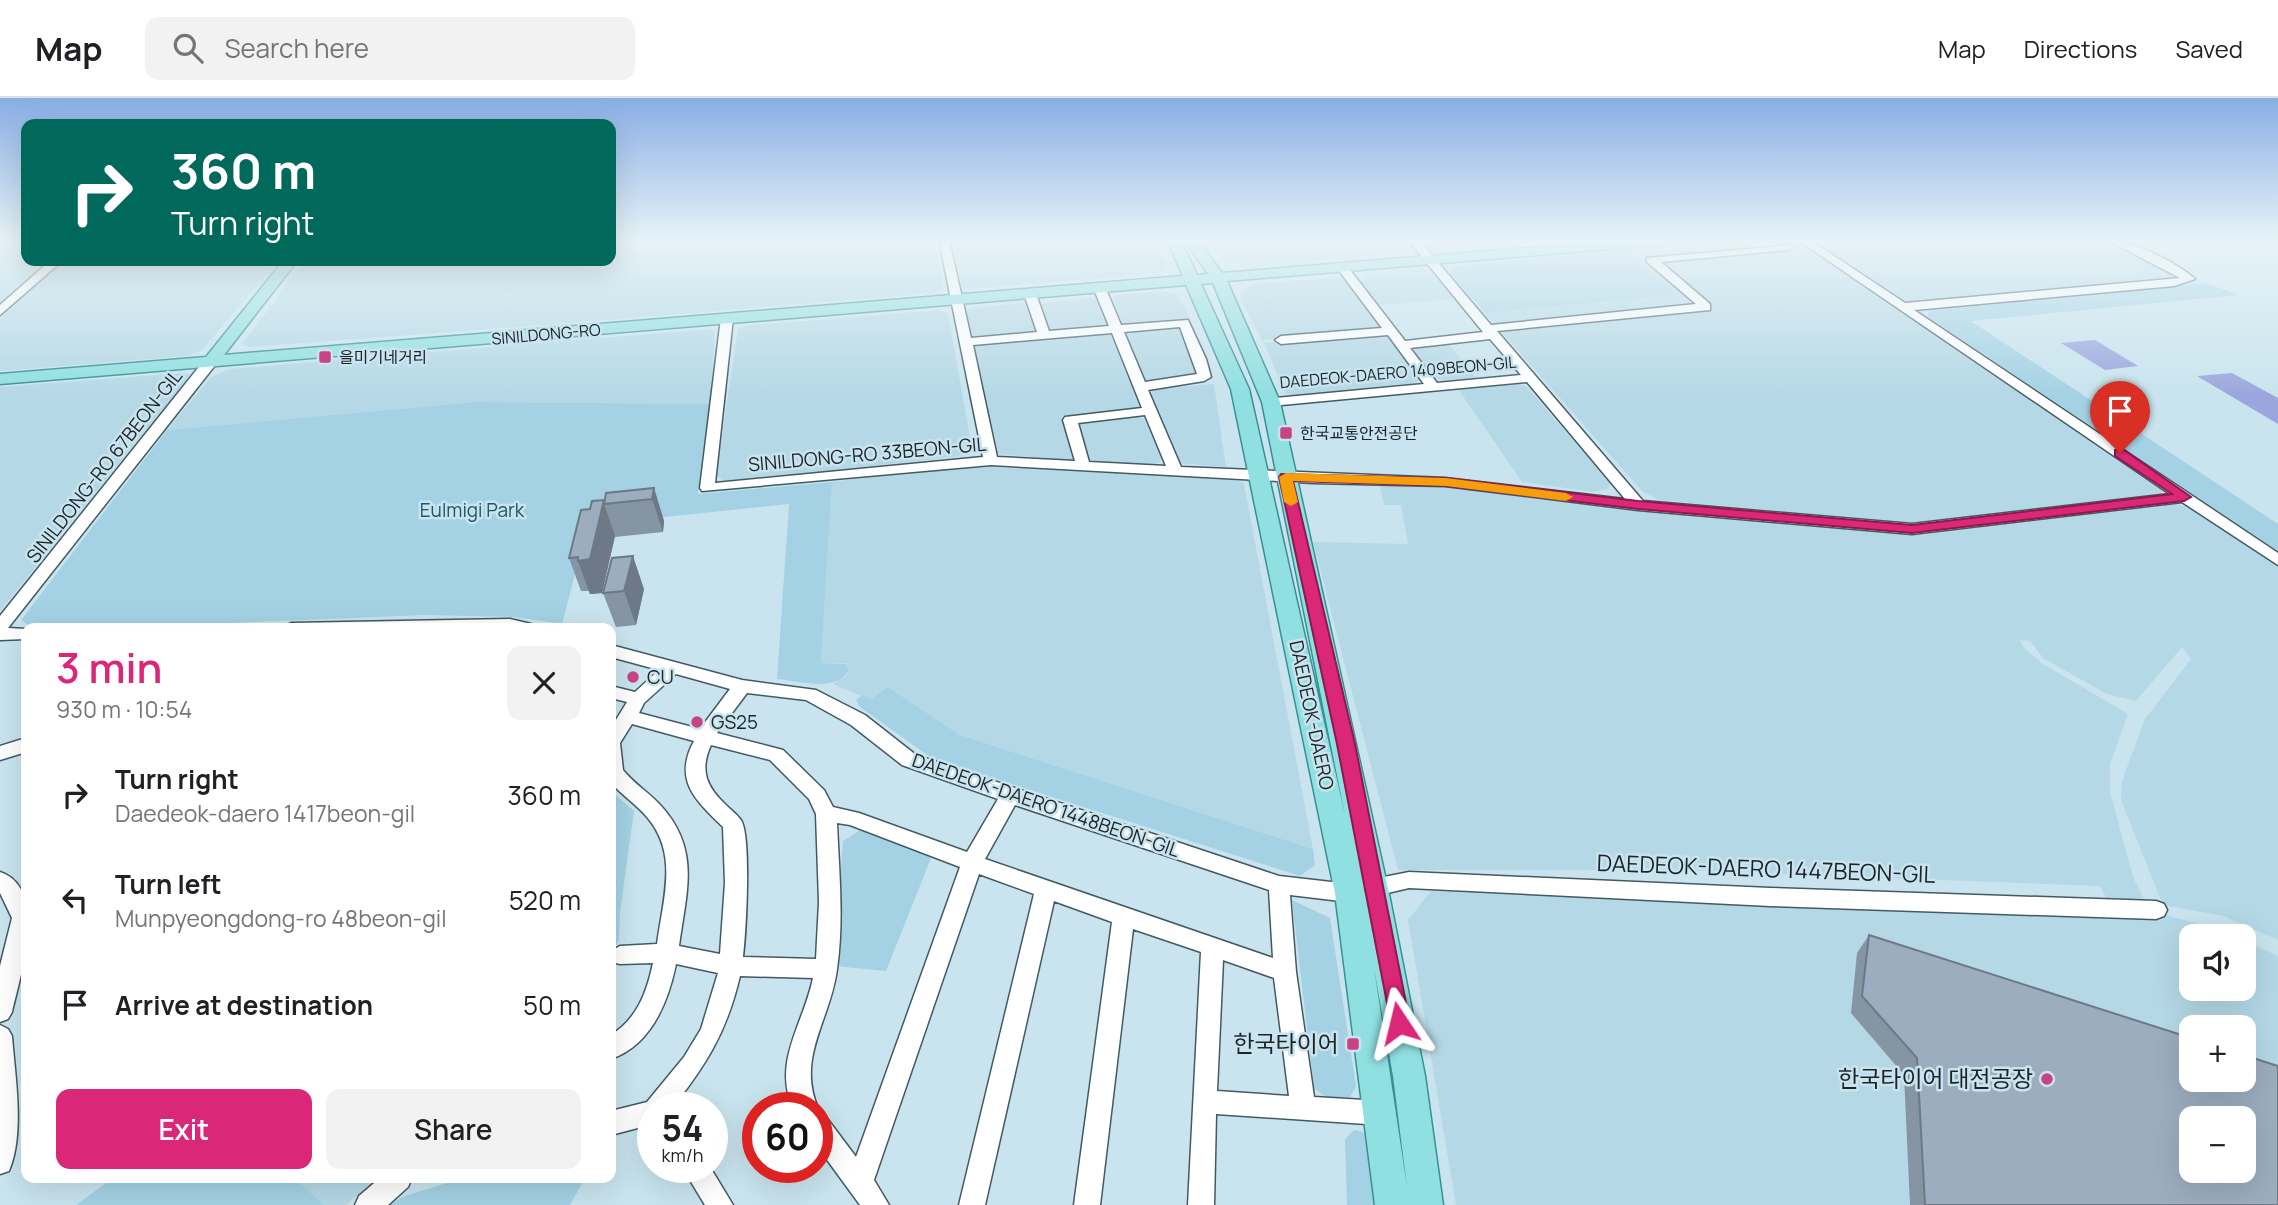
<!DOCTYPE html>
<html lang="en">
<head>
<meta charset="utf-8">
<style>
	body { margin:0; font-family:Manrope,"Noto Sans KR",sans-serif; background:#f2f2f2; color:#202124; height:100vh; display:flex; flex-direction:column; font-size:26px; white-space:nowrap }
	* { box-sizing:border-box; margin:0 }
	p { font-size:23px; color:#757577 }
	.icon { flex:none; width:38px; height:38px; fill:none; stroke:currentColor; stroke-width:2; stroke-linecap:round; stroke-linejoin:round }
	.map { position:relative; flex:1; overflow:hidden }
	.details { position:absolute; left:21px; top:525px; width:595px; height:560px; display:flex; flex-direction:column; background:#fff; border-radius:14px; box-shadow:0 7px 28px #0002 }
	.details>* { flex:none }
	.hud { position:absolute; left:21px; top:21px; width:595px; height:147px; border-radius:14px; box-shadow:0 7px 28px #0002; background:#00695c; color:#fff; overflow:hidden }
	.tools { position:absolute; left:2179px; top:826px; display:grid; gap:14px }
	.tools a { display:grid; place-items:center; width:77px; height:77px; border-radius:14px; background:#fff; box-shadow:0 7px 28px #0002; font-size:35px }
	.speed { position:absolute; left:637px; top:994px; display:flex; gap:14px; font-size:35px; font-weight:700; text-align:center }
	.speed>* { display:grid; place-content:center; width:91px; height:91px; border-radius:50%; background:#fff; box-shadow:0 7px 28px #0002; line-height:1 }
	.speed small { font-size:18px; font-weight:400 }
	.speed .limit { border:10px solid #d22; background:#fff; color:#111 }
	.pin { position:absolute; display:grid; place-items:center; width:60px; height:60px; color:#fff; margin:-72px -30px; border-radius:50% 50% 50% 0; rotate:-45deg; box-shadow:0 0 7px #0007 }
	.pin .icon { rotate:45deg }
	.me { position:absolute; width:77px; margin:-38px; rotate:350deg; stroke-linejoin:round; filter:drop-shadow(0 0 5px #0008) }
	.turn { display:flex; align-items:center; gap:24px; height:147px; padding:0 35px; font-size:32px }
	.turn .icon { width:91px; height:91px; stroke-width:2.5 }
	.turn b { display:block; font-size:49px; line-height:60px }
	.round { display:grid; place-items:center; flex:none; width:74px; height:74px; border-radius:14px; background:#f2f2f2 }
	.summary { display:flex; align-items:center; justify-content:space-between; height:119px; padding:0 35px }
	h1 { font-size:42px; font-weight:600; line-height:52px; color:#db2777 }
	.action { display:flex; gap:14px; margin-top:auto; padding:14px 35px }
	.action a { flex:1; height:80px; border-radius:14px; background:#db2777; color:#fff; font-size:28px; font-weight:600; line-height:80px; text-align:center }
	.action a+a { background:#f2f2f2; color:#202124 }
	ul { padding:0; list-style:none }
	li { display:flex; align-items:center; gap:21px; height:105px; padding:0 35px }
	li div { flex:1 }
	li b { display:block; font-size:26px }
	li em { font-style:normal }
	header { display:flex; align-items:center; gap:42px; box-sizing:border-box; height:98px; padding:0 35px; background:#fff; border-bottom:2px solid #e0e0e0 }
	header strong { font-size:33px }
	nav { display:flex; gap:38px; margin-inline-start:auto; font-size:24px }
	.search { width:490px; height:63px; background:#f2f2f2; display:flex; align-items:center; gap:18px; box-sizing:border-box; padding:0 24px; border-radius:14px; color:#757577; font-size:26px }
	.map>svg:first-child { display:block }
</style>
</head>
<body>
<header>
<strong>Map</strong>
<div class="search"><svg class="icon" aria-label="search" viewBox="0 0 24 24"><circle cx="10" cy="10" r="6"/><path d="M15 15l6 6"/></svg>Search here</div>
<nav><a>Map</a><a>Directions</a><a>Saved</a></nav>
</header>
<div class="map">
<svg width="2278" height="1107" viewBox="0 0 2278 1107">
	<rect width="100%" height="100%" fill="#c9e4ee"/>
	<g fill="#b5d8e6" fill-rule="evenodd">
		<polygon points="0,142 26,142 26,163 49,163 0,206"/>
		<polygon points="611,142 935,142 943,190 933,195 544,227 250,249 242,246 305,163 611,163"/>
		<polygon points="953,142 1153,142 1166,170 1157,175 972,191 962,189"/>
		<polygon points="1213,142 1403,142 1411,151 1403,156 1243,167 1227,165"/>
		<polygon points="1424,142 1572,142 1440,152 1432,150"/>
		<polygon points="1761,142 1796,143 2159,388 2163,392 2160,397 1911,425 1659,402 1642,393 1485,215 1677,197 1624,152"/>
		<polygon points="1812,142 2107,142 2182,180 1914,204 1900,201"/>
		<polygon points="64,163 278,163 202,252 187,258 0,273 0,220"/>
		<polygon points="1423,171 1430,173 1454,201 1378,207 1360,182 1364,177"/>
		<polygon points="1336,179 1348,183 1383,228 1377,232 1262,242 1242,204 1241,194 1254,186"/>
		<polygon points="1164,193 1178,197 1190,220 1122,225 1113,200 1116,197"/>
		<polygon points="1093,199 1099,201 1109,226 1050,232 1041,206"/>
		<polygon points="1022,205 1027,206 1036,234 971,238 966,213 972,210"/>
		<polygon points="939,212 948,215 972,351 960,358 779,379 727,384 716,378 738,231 745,228"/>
		<polygon points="1177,228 1182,229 1196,264 1196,278 1144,282 1125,235 1129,232"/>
		<polygon points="708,231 715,234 710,306 476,304 167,332 211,279 229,271"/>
		<polygon points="1102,234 1111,237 1139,308 1134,311 1061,318 1076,363 997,356 973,249 977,246"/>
		<polygon points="1380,236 1391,239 1421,279 1416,285 1291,297 1286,296 1264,245"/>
		<polygon points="1448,245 1476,280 1444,283 1434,280 1413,253 1418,248"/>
		<polygon points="183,275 190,277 0,513 0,289"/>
		<polygon points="1513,284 1526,288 1610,385 1608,391 1594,394 1522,384 1456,288"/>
		<polygon points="1214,286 1226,369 1177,365 1150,296 1155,291"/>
		<polygon points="1135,318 1144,321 1163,361 1154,367 1088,362 1076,326 1080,323"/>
		<polygon points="993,369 1234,381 1244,386 1313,751 960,637 888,589 869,601 833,586 846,578 849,572 846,565 821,565 832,384 909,374"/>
		<polygon points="1380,388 1457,389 1539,402 1920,437 2176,406 2189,409 2278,469 2278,842 2223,818 2163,807 2121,702 2122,683 2145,621 2191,561 2182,549 2136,603 2107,596 2043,560 2030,543 2020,542 2024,550 2043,566 2128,616 2110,666 2110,694 2133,779 2145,803 2133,805 2108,803 2100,788 1679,772 1398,772 1313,444 1408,446 1401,407 1384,407"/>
		<path d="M1431,793l731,29 -5,-7 50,13 24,10h-40v53h53v-48l34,15v249h-822l-48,-285zM2191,929h53v53h-53zM2191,1020h53v53h-53z"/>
		<polygon points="293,1080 376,1080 346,1107 325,1107"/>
	</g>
	<g fill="#a4d2e4">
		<polygon points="1624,152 1678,197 1485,215 1450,175 1455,168"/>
		<polygon points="2205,185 2239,197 1971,223 2278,426 2278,453 1927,218 1929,213"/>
		<path d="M476,304l234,2 -12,90 134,-12 -11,181 25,1 3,6c-13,23 -49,11 -72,9l12,-175 -201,21 -26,99 -46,-7 -93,-2 -313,13h-78l-11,-8 146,-190z"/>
		<polygon points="888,589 960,637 1313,751 1315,767 1300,778 933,661 860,609 856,602 862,597 870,601"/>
		<polygon points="611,693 634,713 620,814 619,842 611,858"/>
		<polygon points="862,731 933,755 886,873 834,868 843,743"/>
		<polygon points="1292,802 1330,820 1356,988 1350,999 1327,1000 1314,990"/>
		<polygon points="1354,1032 1363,1034 1372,1042 1376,1107 1347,1107 1345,1041"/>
		<polygon points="113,1080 293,1080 325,1107 76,1107"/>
		<polygon points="463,1080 585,1080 570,1107 387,1107 405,1098"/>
	</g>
	<g fill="#9ba6de">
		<polygon points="2095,242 2138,268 2105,272 2061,245"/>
		<polygon points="2232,275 2278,300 2278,326 2197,278"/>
	</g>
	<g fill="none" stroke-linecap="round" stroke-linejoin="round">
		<defs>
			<g id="minor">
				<path d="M939,142h10l22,98 66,-6 -13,-38 6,-4 6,4 13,37 60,-5 -16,-39 6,-3 6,3 16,38 67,-5 18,39 5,18 -7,4 -56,9 33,77 264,11 180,21 -98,-117 -256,24 -7,-4 2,-3 158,-15 -36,-49 -107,9 -6,-4 6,-4 101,-8 -45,-60 6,-3 4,1 58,75 78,-9 -75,-92h11l72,85 205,-21 -49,-42v-4l146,-13 1,2 -5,3 -128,12 49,42v6l-213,21 146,170 269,23 258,-30 -372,-254h12l95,63 275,-25 -73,-38c22,-1 71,23 88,39l-21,7 -260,24 364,243v12l-96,-63 -270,32 -274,-24 -193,-24 -132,-3 -322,-18 -289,26 -2,-3 21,-170 6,-4 6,4 -18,165 268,-26zM1180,229l17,47 -52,8 -21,-50zM1112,235l30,75 -77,9 -2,3 12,41 -78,-4 -24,-112zM1490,241l31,36 -84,8 -27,-35zM1145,317l21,51 -77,-4 -11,-39z"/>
				<polygon points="50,163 62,163 0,217 0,207"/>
				<polygon points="211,259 217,263 216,266 8,530 26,531 26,541 0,542 0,518 206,260"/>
				<polygon points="510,521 531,526 534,530 282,530 291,525"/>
				<path d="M611,547l131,35 74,10 49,25 51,40 363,121 70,8 60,-12 361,16 386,13 8,3 3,6 -3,6 -8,3 -386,-13 -361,-18 -60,14 -59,-7 6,77 18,125 67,4 9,4 4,8 -4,8 -9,4 -165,-11 -2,91h-26l13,-253 -68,-23 -33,276h-26l38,-283 -58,-21 -69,304h-26l75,-311 -55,-20 -105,306 15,25h-29l-43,-59v-33l9,4 30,40 104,-290 -110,-42 -13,-2c2,49 7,97 0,146 -6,50 -41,88 -19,139l-1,3v-3h-24c-21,-46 11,-85 20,-130l-73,-2c-13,55 -33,88 -68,132h-19v16l-42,11v-24l36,-9 37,-45 17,-28 17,-56 -42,-9c-8,39 -25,81 -65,95v-24c26,-16 36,-43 42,-72l-33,1 -8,-2 -1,-11 9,-5 37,-2c6,-45 22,-90 -10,-127 -11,-13 -25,-22 -36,-34v-55l16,-26 -16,-4v-12l24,6 24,-22 -48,-13zM676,576l54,15 -30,40 -61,-16 5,-10zM747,595l59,7 45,25 51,40 96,34 -31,53 -108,-39 -26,-6 -9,-17 -41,-40 -66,-17zM632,626l62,17c-21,39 1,59 29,86l2,56 -5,71 -41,-8c7,-53 22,-95 -17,-139 -12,-14 -28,-23 -39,-37l-3,-27zM711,647l59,15 39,39 7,15 3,88 -3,57 -73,-2c3,-25 8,-115 -1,-135 -3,-6 -10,-11 -15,-16 -20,-18 -28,-35 -16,-61zM1015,707l254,85 4,68 -288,-99zM1223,862l51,18 15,118 -72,-5z"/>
				<polygon points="26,640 26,654 0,662 0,648"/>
				<path d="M0,774c49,16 20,104 12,140l-4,7 -8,3v-56l12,-48 -12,-25z"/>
				<path d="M0,927l8,4 4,7c3,40 13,98 -3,135l-9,3z"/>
				<polygon points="682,1069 710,1069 733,1107 705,1107"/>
				<polygon points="380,1080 412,1080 408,1089 388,1107 355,1107 359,1098"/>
			</g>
			<path id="major" d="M1167,142h14l16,35 11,-1 -24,-34h14l24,33 401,-33h54l-7,4 -443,37 53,121 108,487 37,187 18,129h-68l-40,-312 -104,-504 -45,-104 -1186,99v-10l206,-17 77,-96h14l-73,94 959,-79zM1213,185l49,119 83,413 -96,-426 -48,-105zM1374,870l19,108 14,111z"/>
		</defs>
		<use href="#minor" stroke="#435a63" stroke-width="3"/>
		<use href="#major" stroke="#379094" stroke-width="3"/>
		<use href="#minor" fill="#fff" fill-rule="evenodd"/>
		<use href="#major" fill="#90dfe1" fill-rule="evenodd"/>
	</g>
	<g fill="#8695a4">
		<polygon points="654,390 664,423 663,434 615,439 615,438 602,495 590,496 589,493 581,493 569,460 590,411 604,402"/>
		<polygon points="644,491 636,527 616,529 603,495"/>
		<polygon points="1869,837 2278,1107 1910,1107 1904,977 1851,915 1857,855"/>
	</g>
	<g fill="#6d7986">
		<polygon points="654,390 664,423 663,434 652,401"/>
		<polygon points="604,402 604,406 615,438 602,495 590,496 578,463"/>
		<polygon points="633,458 644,491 636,527 624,493"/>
	</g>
	<g fill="#9cadbf" stroke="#6d7986" stroke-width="2" fill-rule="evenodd">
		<polygon points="654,390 652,401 604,406 606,395"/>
		<polygon points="604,402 590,461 578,463 578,459 569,460 581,412 590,411 592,403"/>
		<polygon points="633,458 624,493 603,495 612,460"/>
		<path d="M1869,837l322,103v42h53v-25l34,11v139h-353l-8,-147 -55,-62zM2191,1020h53v53h-53z"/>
	</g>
	<linearGradient id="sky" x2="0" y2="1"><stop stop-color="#89aee4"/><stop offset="0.48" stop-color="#e7f3f7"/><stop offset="1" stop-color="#e7f3f7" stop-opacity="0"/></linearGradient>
	<rect width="2278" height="297" fill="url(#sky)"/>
	<polygon fill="#db2777" stroke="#8e194d" stroke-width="2" points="2115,352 2124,352 2191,399 2184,403 1912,435 1638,411 1446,388 1293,383 1355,646 1410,925 1407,931 1399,934 1392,931 1337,646 1279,379 1281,376 1446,380 1638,403 1912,427 2172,396 2115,358"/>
	<polygon fill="#f59e0b" points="1286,375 1446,380 1566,395 1573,399 1566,403 1446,388 1293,383 1298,404 1291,408 1284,404 1279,379"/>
	<g fill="#c84385" stroke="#c9e4ee" stroke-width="2.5">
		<rect x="318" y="252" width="14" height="14" rx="3.5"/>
		<rect x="1279" y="328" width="14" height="14" rx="3.5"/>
		<circle cx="633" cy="579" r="7"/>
		<circle cx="697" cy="624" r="7"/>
		<rect x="1346" y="939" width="14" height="14" rx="3.5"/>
		<circle cx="2047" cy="981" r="7"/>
	</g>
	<g text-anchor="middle" stroke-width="5" stroke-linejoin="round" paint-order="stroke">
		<g font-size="16" fill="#1b2529" stroke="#c9e4ee">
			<text transform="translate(546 236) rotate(-5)" y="6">SINILDONG-RO</text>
			<text transform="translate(1398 274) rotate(-5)" y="6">DAEDEOK-DAERO 1409BEON-GIL</text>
		</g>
		<g font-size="16" fill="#1b2529" stroke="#c9e4ee" text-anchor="start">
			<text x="339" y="265">을미기네거리</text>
			<text x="1300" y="341">한국교통안전공단</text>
		</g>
		<g font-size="19" fill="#1b2529" stroke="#c9e4ee">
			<text transform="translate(867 356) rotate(-5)" y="7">SINILDONG-RO 33BEON-GIL</text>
			<text transform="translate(104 368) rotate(-52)" y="7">SINILDONG-RO 67BEON-GIL</text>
			<text transform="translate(1312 617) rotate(78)" y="7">DAEDEOK-DAERO</text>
			<text transform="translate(1046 707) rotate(19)" y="7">DAEDEOK-DAERO 1448BEON-GIL</text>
		</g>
		<g font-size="19" fill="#1b576a" stroke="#c9e4ee">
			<text x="472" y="419">Eulmigi Park</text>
		</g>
		<g font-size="19" fill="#1b2529" stroke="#c9e4ee" text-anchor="start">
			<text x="647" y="586">CU</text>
			<text x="711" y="631">GS25</text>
		</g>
		<g font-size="23" fill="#1b2529" stroke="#c9e4ee">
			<text transform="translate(1766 771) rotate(2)" y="8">DAEDEOK-DAERO 1447BEON-GIL</text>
		</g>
		<g font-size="23" fill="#1b2529" stroke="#c9e4ee" text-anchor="end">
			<text x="1339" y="954">한국타이어</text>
			<text x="2033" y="989">한국타이어 대전공장</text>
		</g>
	</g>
</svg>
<div class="tools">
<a><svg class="icon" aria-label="sound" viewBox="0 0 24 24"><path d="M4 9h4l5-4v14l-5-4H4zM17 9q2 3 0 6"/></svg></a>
<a>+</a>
<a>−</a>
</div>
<div class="speed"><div>54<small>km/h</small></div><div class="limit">60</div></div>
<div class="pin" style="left:2120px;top:355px;background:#d93025"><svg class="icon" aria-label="arrive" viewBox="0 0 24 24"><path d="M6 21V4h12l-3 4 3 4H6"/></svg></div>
<svg class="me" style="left:1399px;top:925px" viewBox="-20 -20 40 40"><path d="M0-17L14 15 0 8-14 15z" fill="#db2777" stroke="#fff" stroke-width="4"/></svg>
<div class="hud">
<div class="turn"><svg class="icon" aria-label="right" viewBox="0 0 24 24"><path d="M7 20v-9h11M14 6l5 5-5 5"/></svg><div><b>360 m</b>Turn right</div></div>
</div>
<section class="details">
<div class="summary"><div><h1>3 min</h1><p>930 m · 10:54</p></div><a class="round"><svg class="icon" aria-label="close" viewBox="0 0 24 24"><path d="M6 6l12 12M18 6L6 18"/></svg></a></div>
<ul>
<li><svg class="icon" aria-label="right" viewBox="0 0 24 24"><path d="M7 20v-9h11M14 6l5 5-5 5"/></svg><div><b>Turn right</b><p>Daedeok-daero 1417beon-gil</p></div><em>360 m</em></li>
<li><svg class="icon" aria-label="left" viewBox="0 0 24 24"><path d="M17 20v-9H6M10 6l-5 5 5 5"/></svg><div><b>Turn left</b><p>Munpyeongdong-ro 48beon-gil</p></div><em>520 m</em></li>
<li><svg class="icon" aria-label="arrive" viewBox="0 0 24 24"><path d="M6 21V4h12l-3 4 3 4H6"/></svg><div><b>Arrive at destination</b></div><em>50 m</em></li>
</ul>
<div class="action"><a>Exit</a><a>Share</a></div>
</section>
</div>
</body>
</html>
